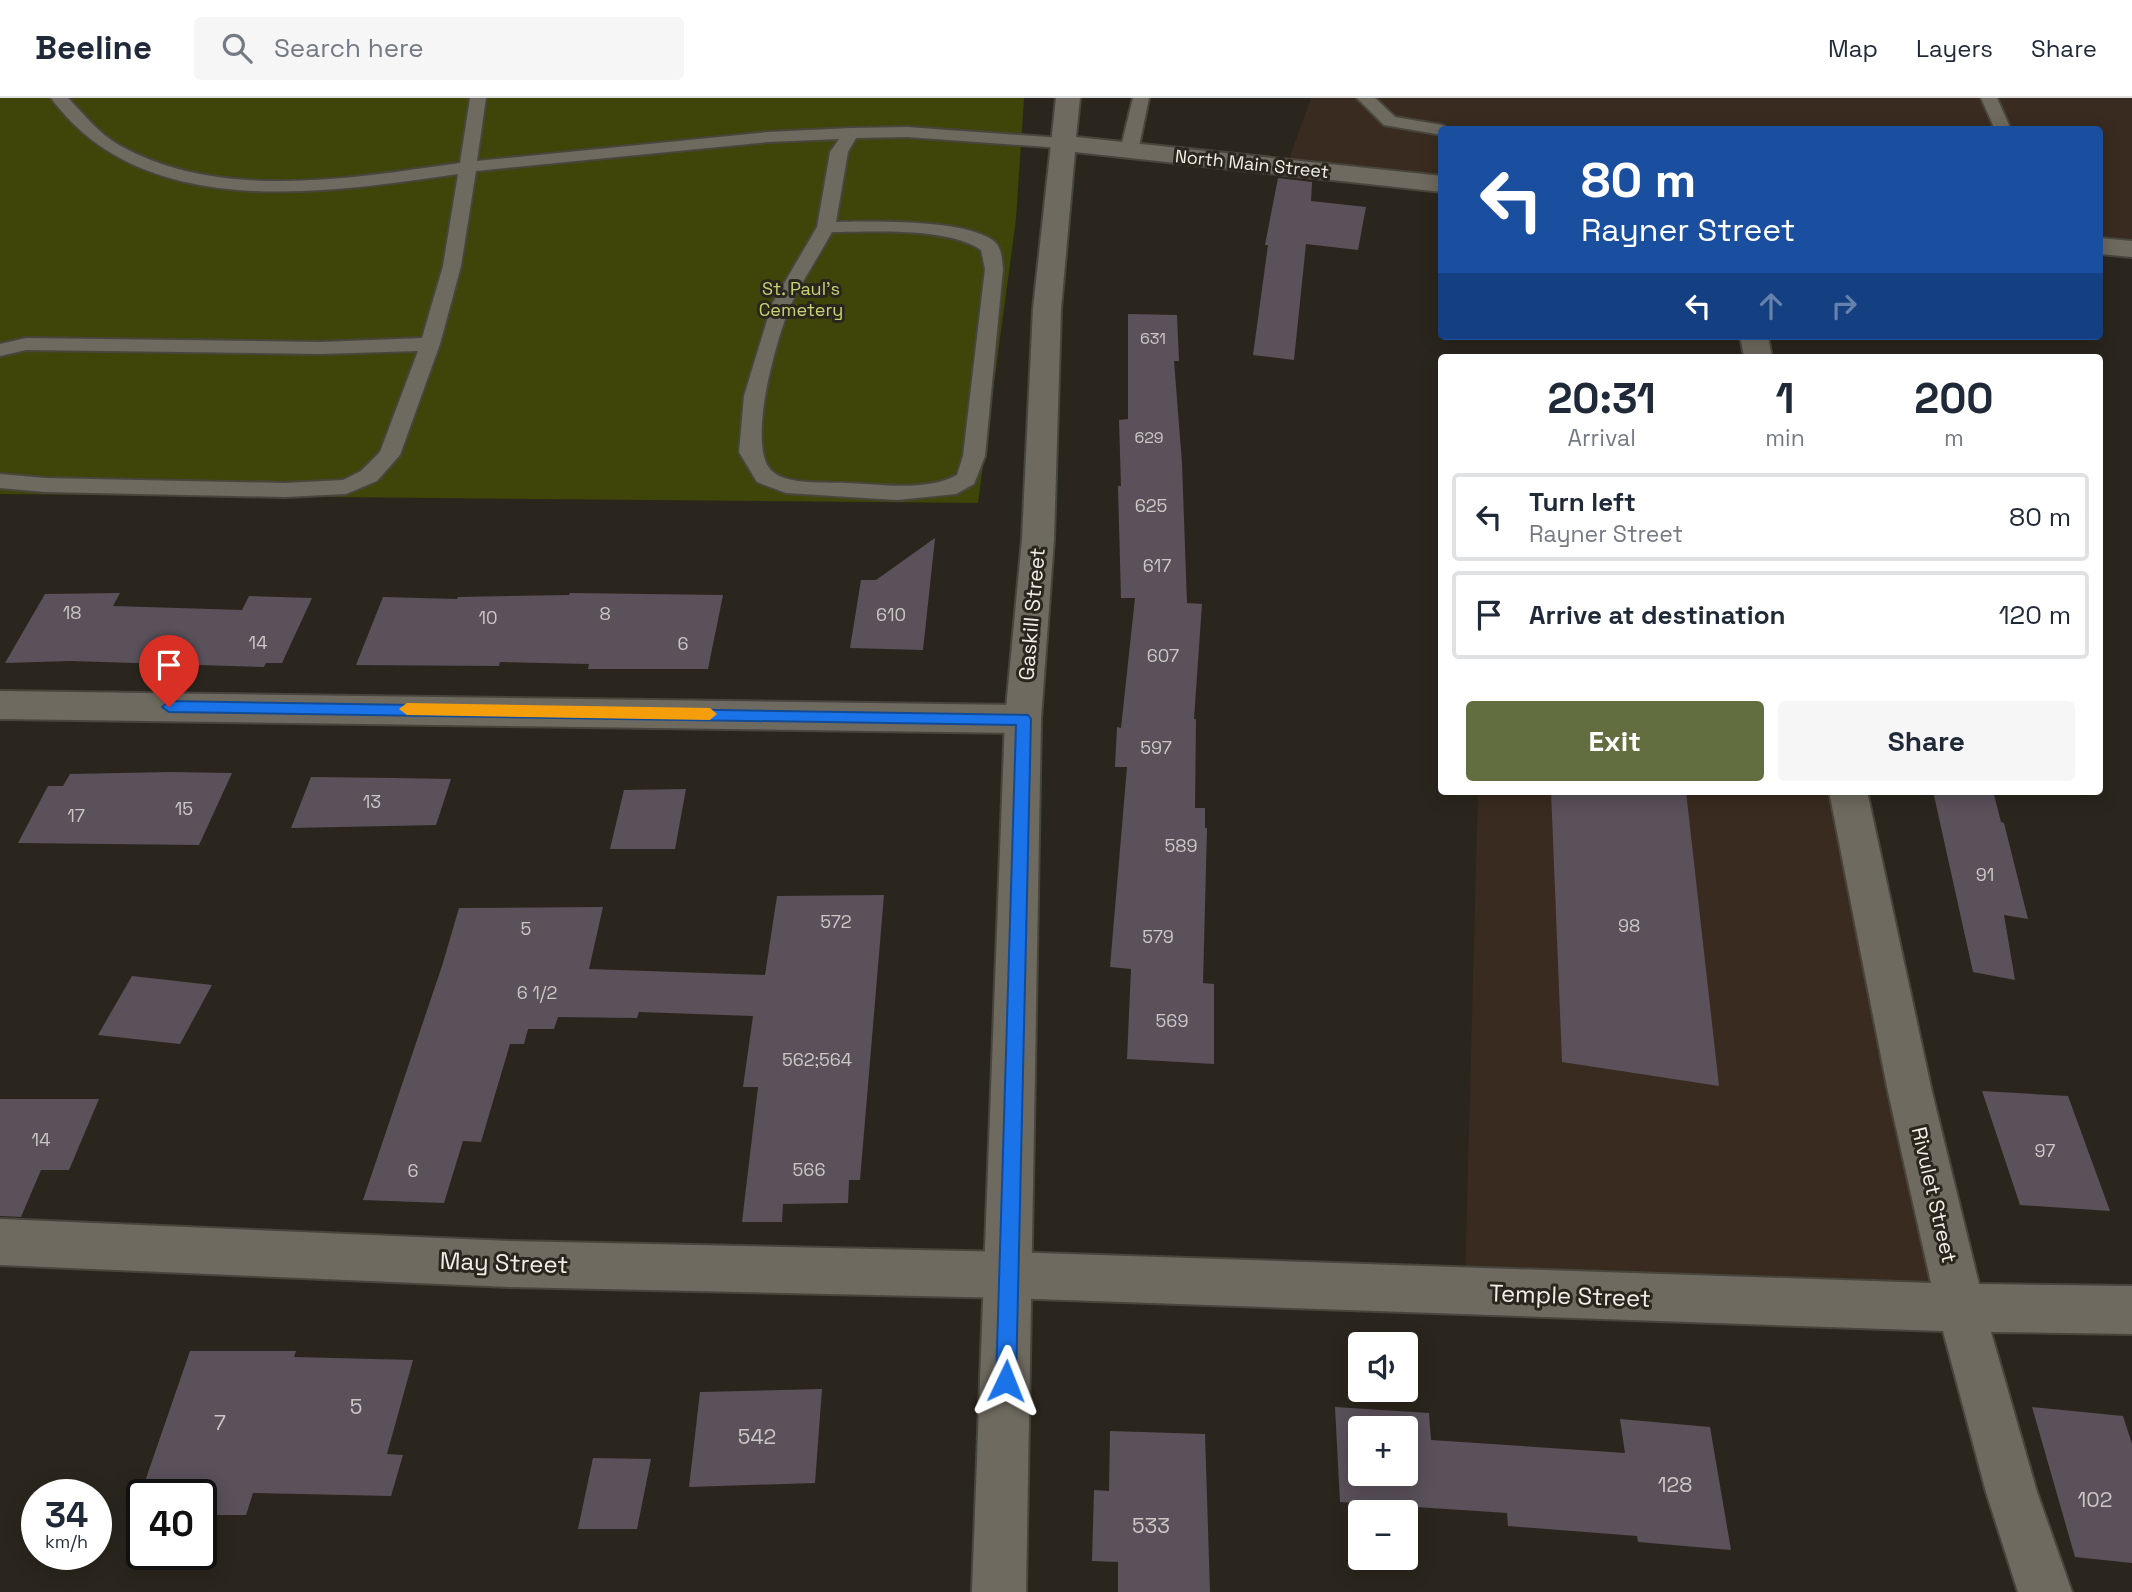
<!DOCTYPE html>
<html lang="en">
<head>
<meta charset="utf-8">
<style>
	body { margin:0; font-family:"Space Grotesk",sans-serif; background:#f6f6f7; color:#1f2937; height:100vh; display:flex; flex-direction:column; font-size:26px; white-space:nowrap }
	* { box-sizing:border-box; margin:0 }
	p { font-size:23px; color:#747a83 }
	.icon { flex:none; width:38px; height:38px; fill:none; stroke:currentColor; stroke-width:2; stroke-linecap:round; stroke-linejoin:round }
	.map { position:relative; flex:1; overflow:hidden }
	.details { position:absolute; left:1438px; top:256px; width:665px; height:441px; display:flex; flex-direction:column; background:#fff; border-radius:7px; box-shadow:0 4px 18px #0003 }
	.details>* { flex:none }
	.guide { position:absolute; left:1438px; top:28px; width:665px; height:214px; border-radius:7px; box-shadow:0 4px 18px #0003; background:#1a4fa0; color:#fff; overflow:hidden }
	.fabs { position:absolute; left:1348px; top:1234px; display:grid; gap:14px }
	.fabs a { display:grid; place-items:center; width:70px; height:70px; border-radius:7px; background:#fff; box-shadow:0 4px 18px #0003; font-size:35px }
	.speed { position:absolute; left:21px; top:1381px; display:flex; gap:14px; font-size:35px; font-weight:700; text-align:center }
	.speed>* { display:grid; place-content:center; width:91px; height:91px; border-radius:50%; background:#fff; box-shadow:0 4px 18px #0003; line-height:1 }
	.speed small { font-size:18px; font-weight:400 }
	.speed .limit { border:4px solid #111; border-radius:10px; background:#fff; color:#111 }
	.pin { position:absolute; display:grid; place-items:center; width:60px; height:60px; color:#fff; margin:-72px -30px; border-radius:50% 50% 50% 0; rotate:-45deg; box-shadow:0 0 7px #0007 }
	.pin .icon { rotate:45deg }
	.me { position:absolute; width:77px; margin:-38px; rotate:2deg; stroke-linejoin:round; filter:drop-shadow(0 0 5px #0008) }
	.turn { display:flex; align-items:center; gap:24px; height:147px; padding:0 28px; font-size:32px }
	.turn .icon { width:91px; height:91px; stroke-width:2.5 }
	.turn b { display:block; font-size:49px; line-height:60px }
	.lanes { display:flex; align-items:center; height:66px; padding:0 28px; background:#0003; justify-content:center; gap:35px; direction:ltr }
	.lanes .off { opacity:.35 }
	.eta { display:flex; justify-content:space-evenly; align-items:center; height:119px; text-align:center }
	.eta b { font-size:42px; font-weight:800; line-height:49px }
	.cta { display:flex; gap:14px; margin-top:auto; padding:14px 28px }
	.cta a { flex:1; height:80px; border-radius:7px; background:#626e40; color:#fff; font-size:28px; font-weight:800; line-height:80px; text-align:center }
	.cta a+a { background:#f6f6f7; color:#1f2937 }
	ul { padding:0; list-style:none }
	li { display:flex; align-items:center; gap:21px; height:88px; margin:0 14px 10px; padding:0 14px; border:4px solid #e0e1e3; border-radius:7px }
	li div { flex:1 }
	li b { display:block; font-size:26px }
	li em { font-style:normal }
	header { display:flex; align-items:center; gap:42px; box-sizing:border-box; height:98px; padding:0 35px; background:#fff; border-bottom:2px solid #e0e1e3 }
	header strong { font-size:33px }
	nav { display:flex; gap:38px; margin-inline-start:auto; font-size:24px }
	.search { width:490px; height:63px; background:#f6f6f7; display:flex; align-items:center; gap:18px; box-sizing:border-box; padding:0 24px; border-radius:7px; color:#747a83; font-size:26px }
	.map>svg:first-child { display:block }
</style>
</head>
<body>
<header>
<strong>Beeline</strong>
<div class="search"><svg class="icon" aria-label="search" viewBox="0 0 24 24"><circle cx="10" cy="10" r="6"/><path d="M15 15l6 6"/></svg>Search here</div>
<nav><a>Map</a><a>Layers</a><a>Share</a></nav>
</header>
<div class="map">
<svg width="2132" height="1494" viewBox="0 0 2132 1494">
	<rect width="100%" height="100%" fill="#2b261d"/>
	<g fill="#392b1f">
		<polygon points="1311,0 2132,0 2132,153 2100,150 2100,32 1442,32 1442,84 1286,70"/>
		<polygon points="1478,693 1840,693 1950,1201 1465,1183"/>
	</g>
	<polygon fill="#3f4408" points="0,0 1024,0 1016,121 978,405 0,396"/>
	<g fill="#5a515b" fill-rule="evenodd">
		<polygon points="1278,80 1312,84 1311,103 1366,109 1358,152 1306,146 1294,262 1253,257 1268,147 1265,147"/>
		<polygon points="1128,216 1177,217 1179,263 1174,263 1182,365 1187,505 1202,506 1194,621 1196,621 1195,710 1205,710 1205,730 1207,730 1203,885 1214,886 1214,966 1127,961 1131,871 1110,869 1127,669 1115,669 1117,629 1121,630 1135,500 1121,500 1118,388 1121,388 1119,322 1128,321"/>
		<polygon points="935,440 923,552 850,550 861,482 876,482"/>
		<polygon points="120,495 113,508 242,512 249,498 312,500 282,565 266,565 264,569 70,563 5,565 45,496"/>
		<polygon points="570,495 723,497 708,571 588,571 589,566 500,564 499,568 356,567 383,499 457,501 458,499 569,497"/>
		<polygon points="171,674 232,675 199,747 18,745 48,688 63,688 70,676"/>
		<polygon points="311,679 395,680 451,681 436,727 291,730"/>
		<polygon points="686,691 675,751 610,751 624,692"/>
		<polygon points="1551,693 1686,693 1719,988 1562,964"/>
		<polygon points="1933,693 1993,693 2001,724 2004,725 2028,821 2004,817 2015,882 1973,874"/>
		<polygon points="884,797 860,1082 849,1082 848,1105 783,1106 782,1124 742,1124 758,989 743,989 753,918 639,914 637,920 558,919 554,931 528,931 524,946 510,946 481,1044 463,1043 444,1105 363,1102 442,868 459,810 603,809 589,871 765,877 777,798"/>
		<polygon points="132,878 212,887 180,946 98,937"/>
		<polygon points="1982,993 2068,998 2110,1113 2020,1107"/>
		<polygon points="0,1001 99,1001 69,1072 41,1072 21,1119 0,1118"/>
		<polygon points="190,1253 296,1253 294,1259 413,1262 387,1356 403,1357 391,1398 253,1395 246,1417 201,1417 201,1396 142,1396 142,1418 133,1418"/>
		<polygon points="822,1291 815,1385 689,1389 700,1294"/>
		<path d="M1335,1309l94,6 2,27 194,13 -5,-34 90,8 21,123 -93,-8 -1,-6 -129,-10 -1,-13 -167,-11zM1360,1330h45v46h-45z"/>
		<polygon points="2032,1309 2123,1318 2132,1346 2132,1465 2075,1459"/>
		<polygon points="1110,1333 1205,1336 1210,1494 1118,1494 1118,1464 1092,1463 1094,1392 1109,1393"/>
		<polygon points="593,1360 651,1361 637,1431 578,1431"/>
	</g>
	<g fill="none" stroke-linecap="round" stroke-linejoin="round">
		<defs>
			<g id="service">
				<path d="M51,0h17c16,16 31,36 51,47 101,57 232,33 341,18l10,-65h16l-9,63 291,-29 83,-4 56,-1 155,11 8,5 -8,5 -155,-11 -51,1 -8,14 -12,70c34,-1 136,-3 160,21 6,7 6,18 7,26l-18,187 -11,28 -18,10 -59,6 -111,-7 -29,-11 -18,-30 5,-56 28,-92 45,-77 13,-75 9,-13 -71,3 -292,29 -15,95 -21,78 -40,111 -23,26 -31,13 -61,3 -240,-5 -45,-4v-14l45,4 240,5 58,-3 18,-9 19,-19 38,-101 -97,3 -295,-4 -26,6v-12l26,-6 295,4 101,-4 21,-72 15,-92c-133,19 -315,49 -407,-76zM832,134c41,0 115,-5 149,18l4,19 -22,187 -6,19c-31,17 -77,9 -111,8 -19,-1 -58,2 -73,-11 -29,-23 5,-140 19,-170 12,-24 27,-46 40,-70z"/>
				<polygon points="1133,0 1149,0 1138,53 1129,58 1120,53"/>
				<polygon points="1357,0 1375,0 1395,19 1442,27 1450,32 1442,32 1442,37 1384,27"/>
				<polygon points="1981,0 1997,0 2009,27 2008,32 1992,32 1993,27"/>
			</g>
			<g id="minor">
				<polygon points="1740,238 1768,238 1772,259 1744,259"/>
				<polygon points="0,593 1023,607 1036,611 1041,621 1036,631 1023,635 0,621"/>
				<polygon points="1829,693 1867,693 1932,994 1979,1186 2132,1188 2132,1236 1991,1234 2037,1394 2072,1494 2018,1494 1986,1394 1943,1233 1009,1200 510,1189 0,1167 0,1121 510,1143 1009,1154 1931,1185 1888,994"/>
			</g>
			<g id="tertiary">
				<polygon points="1056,0 1080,0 1076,39 1442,78 1442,94 1075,54 1061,211 1054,441 1041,621 1026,1494 972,1494 1005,621 1022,441 1033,211"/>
				<polygon points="2100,140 2132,143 2132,159 2100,156"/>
			</g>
		</defs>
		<use href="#service" stroke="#48453d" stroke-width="4"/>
		<use href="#minor" stroke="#48453d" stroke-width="4"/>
		<use href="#tertiary" stroke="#48453d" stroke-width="4"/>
		<use href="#service" fill="#6f6a5f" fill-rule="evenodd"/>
		<use href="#minor" fill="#6f6a5f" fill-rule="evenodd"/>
		<use href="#tertiary" fill="#6f6a5f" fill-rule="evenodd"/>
	</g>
	<polygon fill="#1a73e8" stroke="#114b97" stroke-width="2" points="169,603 1028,617 1031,621 1016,1283 1013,1290 1006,1293 999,1290 996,1283 1016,627 169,614 162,609"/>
	<polygon fill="#f59e0b" points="407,605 710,610 717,616 710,622 407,617 399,611"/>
	<g text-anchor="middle" stroke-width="6" stroke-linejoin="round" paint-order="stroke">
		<g font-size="16" fill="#cbc7c4">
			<text x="1153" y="246">631</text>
			<text x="1149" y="345">629</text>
		</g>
		<g font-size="18" fill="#f1eee7" stroke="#2b261d">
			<text transform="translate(1252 66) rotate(6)" y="6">North Main Street</text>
		</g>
		<g font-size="18" fill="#c7d374" stroke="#2b261d">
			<text x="801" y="197">St. Paul's<tspan x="801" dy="21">Cemetery</tspan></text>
		</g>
		<g font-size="18" fill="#cbc7c4">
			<text x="1151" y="414">625</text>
			<text x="1157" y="474">617</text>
			<text x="72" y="521">18</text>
			<text x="605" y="522">8</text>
			<text x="891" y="523">610</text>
			<text x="488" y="526">10</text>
			<text x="258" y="551">14</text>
			<text x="683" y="552">6</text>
			<text x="1163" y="564">607</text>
			<text x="1156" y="656">597</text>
			<text x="372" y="710">13</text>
			<text x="184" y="717">15</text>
			<text x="76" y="724">17</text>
			<text x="1181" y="754">589</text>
			<text x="1985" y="783">91</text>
			<text x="836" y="830">572</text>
			<text x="1629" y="834">98</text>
			<text x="526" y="837">5</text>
			<text x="1158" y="845">579</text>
			<text x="537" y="901">6 1/2</text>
			<text x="1172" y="929">569</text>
			<text x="817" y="968">562;564</text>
			<text x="41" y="1048">14</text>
			<text x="2045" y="1059">97</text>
			<text x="809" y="1078">566</text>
			<text x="413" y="1079">6</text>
		</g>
		<g font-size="21" fill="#f1eee7" stroke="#2b261d">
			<text transform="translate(1032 516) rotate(-85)" y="7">Gaskill Street</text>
			<text transform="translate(1934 1097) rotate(77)" y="7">Rivulet Street</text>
		</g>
		<g font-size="21" fill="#cbc7c4">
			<text x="356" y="1316">5</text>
			<text x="220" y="1332">7</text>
			<text x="757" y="1346">542</text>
			<text x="1675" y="1394">128</text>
			<text x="2095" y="1409">102</text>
			<text x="1151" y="1435">533</text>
		</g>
		<g font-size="24" fill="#f1eee7" stroke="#2b261d">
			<text transform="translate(504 1165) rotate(2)" y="8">May Street</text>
			<text transform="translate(1570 1198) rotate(2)" y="8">Temple Street</text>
		</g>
	</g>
</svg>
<div class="fabs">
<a><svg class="icon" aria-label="sound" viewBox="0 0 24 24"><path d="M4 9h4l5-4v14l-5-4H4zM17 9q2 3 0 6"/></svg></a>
<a>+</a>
<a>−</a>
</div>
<div class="speed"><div>34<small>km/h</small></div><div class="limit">40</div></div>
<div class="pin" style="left:169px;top:609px;background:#d93025"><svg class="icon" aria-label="arrive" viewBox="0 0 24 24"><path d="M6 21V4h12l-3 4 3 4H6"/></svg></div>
<svg class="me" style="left:1006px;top:1283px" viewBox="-20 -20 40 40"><path d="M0-17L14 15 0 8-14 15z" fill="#1a73e8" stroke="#fff" stroke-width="4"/></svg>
<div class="guide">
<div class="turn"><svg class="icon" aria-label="left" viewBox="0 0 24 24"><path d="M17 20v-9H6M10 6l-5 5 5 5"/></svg><div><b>80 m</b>Rayner Street</div></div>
<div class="lanes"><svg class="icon" aria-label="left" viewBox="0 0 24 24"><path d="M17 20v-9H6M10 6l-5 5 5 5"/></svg><svg class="icon off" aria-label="ahead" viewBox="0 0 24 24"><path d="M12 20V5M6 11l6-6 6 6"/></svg><svg class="icon off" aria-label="right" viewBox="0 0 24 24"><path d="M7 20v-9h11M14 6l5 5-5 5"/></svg></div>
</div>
<section class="details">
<div class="eta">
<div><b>20:31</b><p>Arrival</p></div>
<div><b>1</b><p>min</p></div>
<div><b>200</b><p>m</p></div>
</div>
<ul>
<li><svg class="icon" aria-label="left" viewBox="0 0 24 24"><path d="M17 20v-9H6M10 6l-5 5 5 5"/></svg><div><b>Turn left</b><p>Rayner Street</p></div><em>80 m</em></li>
<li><svg class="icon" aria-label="arrive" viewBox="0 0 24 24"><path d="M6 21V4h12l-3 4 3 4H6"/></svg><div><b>Arrive at destination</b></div><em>120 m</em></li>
</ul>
<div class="cta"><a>Exit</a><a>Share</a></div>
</section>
</div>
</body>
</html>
